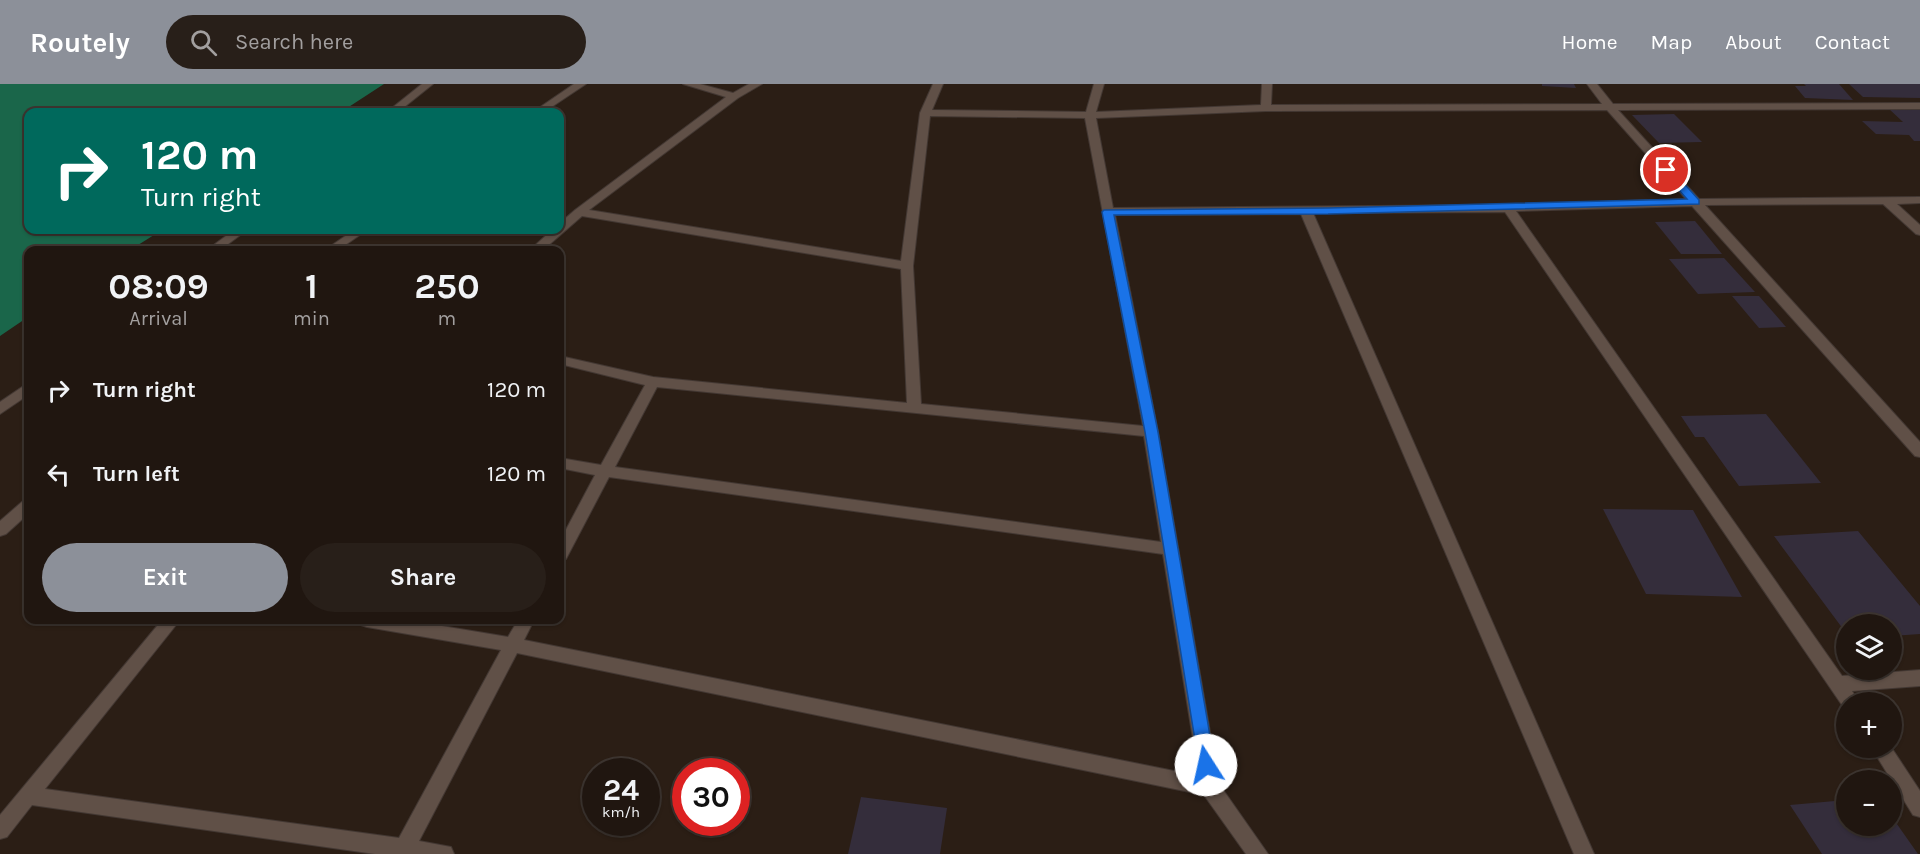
<!DOCTYPE html>
<html lang="en">
<head>
<meta charset="utf-8">
<style>
	body { margin:0; font-family:Karla,sans-serif; background:#281f19; color:#f1f3f6; height:100vh; display:flex; flex-direction:column; font-size:22px; white-space:nowrap }
	* { box-sizing:border-box; margin:0 }
	p { font-size:20px; color:#a29f9f }
	.icon { flex:none; width:33px; height:33px; fill:none; stroke:currentColor; stroke-width:2; stroke-linecap:round; stroke-linejoin:round }
	.map { position:relative; flex:1; overflow:hidden }
	.panel { position:absolute; left:24px; top:162px; width:540px; height:378px; display:flex; flex-direction:column; background:#201610; border-radius:12px; box-shadow:0 2px 4px #0004,0 0 0 2px #3d3530 }
	.panel>* { flex:none }
	.top-card { position:absolute; left:24px; top:24px; width:540px; height:126px; border-radius:12px; box-shadow:0 2px 4px #0004,0 0 0 2px #3d3530; background:#00695c; color:#fff; overflow:hidden }
	.buttons { position:absolute; left:1836px; top:530px; display:grid; gap:12px }
	.buttons a { display:grid; place-items:center; width:66px; height:66px; border-radius:50%; background:#201610; box-shadow:0 2px 4px #0004,0 0 0 2px #3d3530; font-size:30px }
	.speed { position:absolute; left:582px; top:674px; display:flex; gap:12px; font-size:30px; font-weight:700; text-align:center }
	.speed>* { display:grid; place-content:center; width:78px; height:78px; border-radius:50%; background:#201610; box-shadow:0 2px 4px #0004,0 0 0 2px #3d3530; line-height:1 }
	.speed small { font-size:15px; font-weight:400 }
	.speed .limit { border:9px solid #d22; background:#fff; color:#111 }
	.pin { position:absolute; display:grid; place-items:center; width:51px; height:51px; color:#fff; margin:-26px; border:3px solid #fff; border-radius:50%; box-shadow:0 2px 6px #0007 }
	.me { position:absolute; width:66px; margin:-33px; rotate:350deg; stroke-linejoin:round; filter:drop-shadow(0 0 4px #0008) }
	.turn { display:flex; align-items:center; gap:21px; height:126px; padding:0 18px; font-size:27px }
	.turn .icon { width:78px; height:78px; stroke-width:2.5 }
	.turn b { display:block; font-size:42px; line-height:51px }
	.eta { display:flex; justify-content:space-evenly; align-items:center; height:102px; text-align:center }
	.eta b { font-size:36px; font-weight:700; line-height:42px }
	.cta { display:flex; gap:12px; margin-top:auto; padding:12px 18px }
	.cta a { flex:1; height:69px; border-radius:36px; background:#8c9099; color:#fff; font-size:24px; font-weight:700; line-height:69px; text-align:center }
	.cta a+a { background:#281f19; color:#f1f3f6 }
	ul { padding:0; list-style:none }
	li { display:flex; align-items:center; gap:18px; height:84px; padding:0 18px }
	li div { flex:1 }
	li b { display:block; font-size:22px }
	li em { font-style:normal }
	header { display:flex; align-items:center; gap:36px; box-sizing:border-box; height:84px; padding:0 30px; background:#8c9099; color:#fff }
	header strong { font-size:28px }
	nav { display:flex; gap:33px; margin-inline-start:auto; font-size:21px }
	.search { width:420px; height:54px; background:#281f19; display:flex; align-items:center; gap:15px; box-sizing:border-box; padding:0 21px; border-radius:33px; color:#a29f9f; font-size:22px }
	.map>svg:first-child { display:block }
</style>
</head>
<body>
<header>
<strong>Routely</strong>
<div class="search"><svg class="icon" aria-label="search" viewBox="0 0 24 24"><circle cx="10" cy="10" r="6"/><path d="M15 15l6 6"/></svg>Search here</div>
<nav><a>Home</a><a>Map</a><a>About</a><a>Contact</a></nav>
</header>
<div class="map">
<svg width="1920" height="770" viewBox="0 0 1920 770">
	<rect width="100%" height="100%" fill="#2b1e15"/>
	<polygon fill="#1a664a" points="0,0 384,0 341,28 28,28 28,146 162,146 130,166 28,166 28,233 0,252"/>
	<g fill="#342d3b">
		<polygon points="1542,0 1574,0 1576,4 1542,2"/>
		<polygon points="1804,0 1839,0 1853,16 1805,14 1795,2 1806,2"/>
		<polygon points="1849,0 1920,0 1920,14 1863,13"/>
		<polygon points="1888,24 1920,25 1920,57 1914,57 1909,51 1876,50 1862,37 1903,38"/>
		<polygon points="1674,30 1702,58 1659,59 1632,31"/>
		<polygon points="1695,137 1722,170 1681,170 1655,138"/>
		<polygon points="1724,174 1755,208 1698,210 1669,175"/>
		<polygon points="1732,212 1759,212 1786,243 1759,244"/>
		<polygon points="1766,330 1821,399 1739,402 1704,353 1695,353 1681,332"/>
		<polygon points="1603,425 1693,426 1742,513 1646,510"/>
		<polygon points="1858,447 1920,522 1920,550 1892,552 1892,540 1846,540 1846,549 1774,452"/>
		<polygon points="861,713 947,724 940,770 848,770"/>
		<polygon points="1846,716 1846,741 1892,741 1892,733 1918,770 1822,770 1790,721"/>
	</g>
	<g fill="none" stroke-linecap="round" stroke-linejoin="round">
		<defs>
			<g id="minor">
				<polygon points="422,0 433,0 398,28 387,28"/>
				<polygon points="574,0 586,0 544,28 533,28"/>
				<path d="M683,0h17l33,9 16,-9h13l-24,14 -149,112 312,51 19,-148 13,-29h10l-11,26 154,2 8,-28h10l-8,28 165,-7 1,-21h10l-1,21 331,-1 -15,-20h10l16,20 307,-1v6l-302,1 81,89 221,-2v6l-23,1 23,21v10l-4,-1 -33,-30 -178,1 215,237v15l-5,-1 -223,-250 -176,5 326,465 78,-6v16l-68,5 7,11h-13v7l-2,-1 -339,-496 -192,1 281,641h-20l-273,-640 -186,1 43,217 61,352 49,70h-22l-42,-59 -687,-142 -98,188 32,6 3,7h-79l-343,-49 -25,32 -7,2v-24l162,-195h18l-135,169 354,49 102,-188 -134,-23 -6,-2 -2,-5h47l102,17 10,-17h16l-10,20 675,136 -36,-222 -554,-77 -43,82 -6,2v-20l35,-66 -35,-7v-10l41,7 44,-80 -85,-21v-8l93,21 254,26 -6,-134 -319,-53 -39,34h-13l22,-20h8v-7l15,-13 151,-113zM1607,26l79,89 -178,6 -395,3 -17,-90 170,-7zM930,32l155,2 58,308 -222,-22 -8,-138zM657,303l487,49 17,106 -546,-75z"/>
				<polygon points="234,146 247,146 220,166 207,166"/>
				<polygon points="354,146 367,146 338,166 325,166"/>
				<polygon points="28,299 28,311 0,330 0,318"/>
				<polygon points="28,415 28,430 6,450 0,452 0,437 23,417"/>
				<polygon points="1871,663 1891,663 1920,707 1920,733 1913,731"/>
			</g>
		</defs>
		<use href="#minor" stroke="#433833" stroke-width="2"/>
		<use href="#minor" fill="#605047" fill-rule="evenodd"/>
	</g>
	<polygon fill="#1a73e8" stroke="#114b97" stroke-width="1.5" points="1666,83 1670,84 1699,116 1699,120 1328,130 1114,131 1158,348 1215,681 1213,687 1206,689 1200,687 1145,348 1102,128 1104,126 1328,124 1687,115 1661,86"/>
</svg>
<div class="buttons">
<a><svg class="icon" aria-label="layers" viewBox="0 0 24 24"><path d="M12 4l9 5-9 5-9-5zM3 14l9 5 9-5"/></svg></a>
<a>+</a>
<a>−</a>
</div>
<div class="speed"><div>24<small>km/h</small></div><div class="limit">30</div></div>
<div class="pin" style="left:1666px;top:86px;background:#d93025"><svg class="icon" aria-label="arrive" viewBox="0 0 24 24"><path d="M6 21V4h12l-3 4 3 4H6"/></svg></div>
<svg class="me" style="left:1206px;top:681px" viewBox="-20 -20 40 40"><circle r="19" fill="#fff"/><path d="M0-13L10 11 0 6-10 11z" fill="#1a73e8"/></svg>
<div class="top-card">
<div class="turn"><svg class="icon" aria-label="right" viewBox="0 0 24 24"><path d="M7 20v-9h11M14 6l5 5-5 5"/></svg><div><b>120 m</b>Turn right</div></div>
</div>
<section class="panel">
<div class="eta">
<div><b>08:09</b><p>Arrival</p></div>
<div><b>1</b><p>min</p></div>
<div><b>250</b><p>m</p></div>
</div>
<ul>
<li><svg class="icon" aria-label="right" viewBox="0 0 24 24"><path d="M7 20v-9h11M14 6l5 5-5 5"/></svg><div><b>Turn right</b></div><em>120 m</em></li>
<li><svg class="icon" aria-label="left" viewBox="0 0 24 24"><path d="M17 20v-9H6M10 6l-5 5 5 5"/></svg><div><b>Turn left</b></div><em>120 m</em></li>
</ul>
<div class="cta"><a>Exit</a><a>Share</a></div>
</section>
</div>
</body>
</html>
